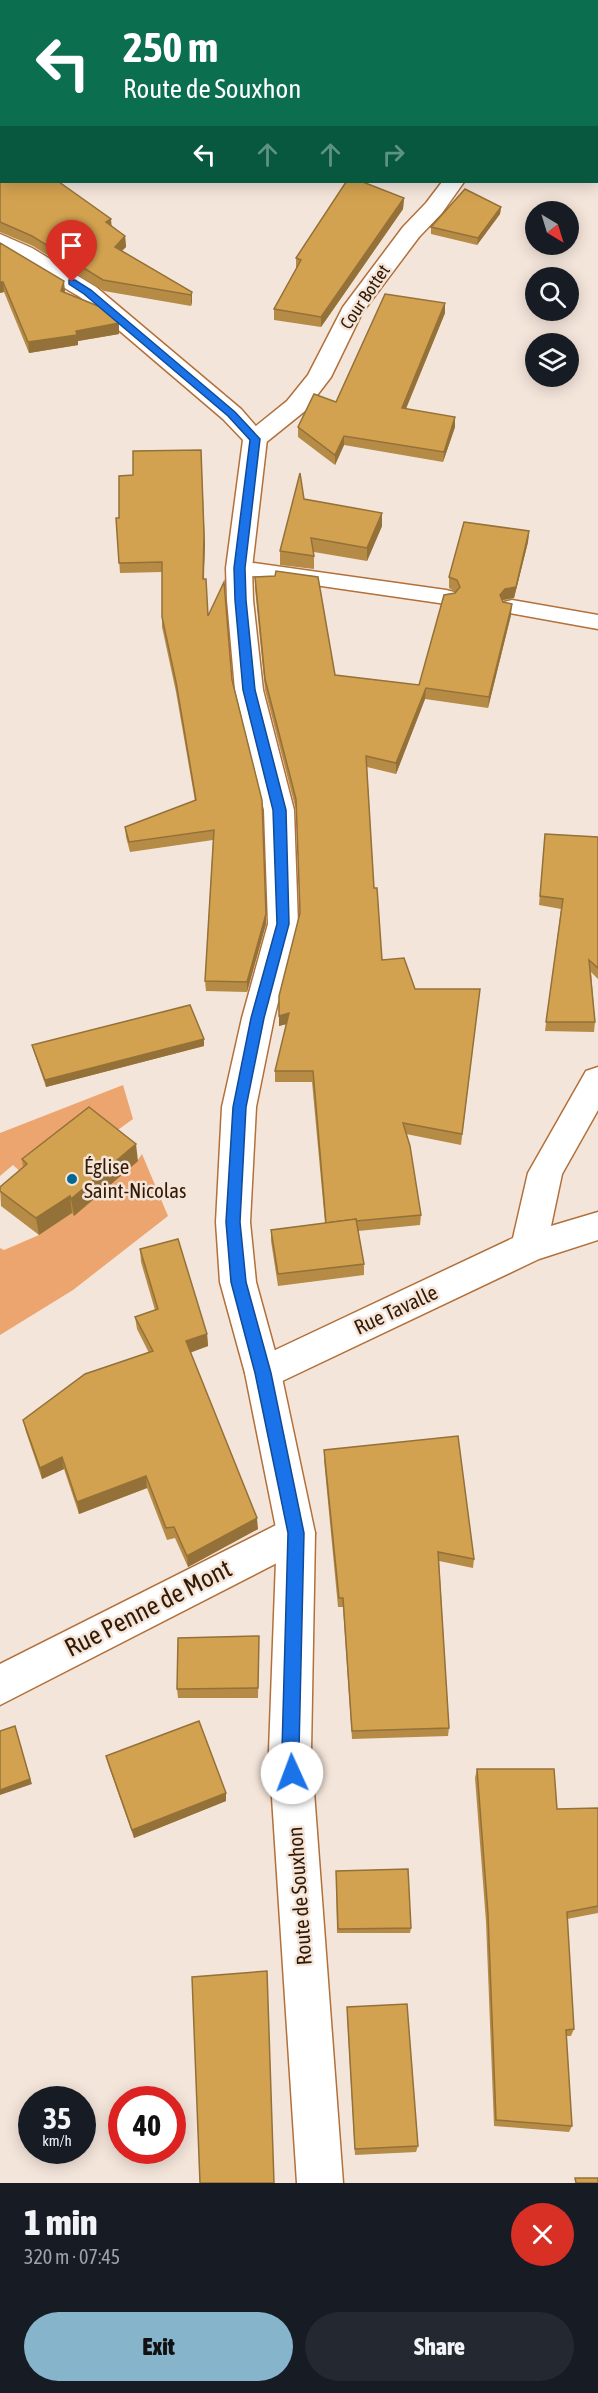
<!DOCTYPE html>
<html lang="en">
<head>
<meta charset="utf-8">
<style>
	body { margin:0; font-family:"Asap Condensed",sans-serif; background:#242831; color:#f1f3f6; height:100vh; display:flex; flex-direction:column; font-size:22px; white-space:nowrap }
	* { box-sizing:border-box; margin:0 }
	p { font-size:20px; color:#9ea1a6 }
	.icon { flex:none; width:33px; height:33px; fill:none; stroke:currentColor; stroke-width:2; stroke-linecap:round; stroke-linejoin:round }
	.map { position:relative; height:2183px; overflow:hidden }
	.panel { display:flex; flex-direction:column; background:#171b24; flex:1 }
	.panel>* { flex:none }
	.guide { position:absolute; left:0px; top:0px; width:598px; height:183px; box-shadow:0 3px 15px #0003; background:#0b6e4f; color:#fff; overflow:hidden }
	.needle { width:39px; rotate:142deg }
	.tools { position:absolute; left:525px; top:201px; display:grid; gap:12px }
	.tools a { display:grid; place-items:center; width:54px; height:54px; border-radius:50%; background:#171b24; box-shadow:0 3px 15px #0003; font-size:30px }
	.speed { position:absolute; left:18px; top:2086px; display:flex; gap:12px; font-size:30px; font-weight:700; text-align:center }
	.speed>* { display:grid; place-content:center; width:78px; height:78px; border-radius:50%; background:#171b24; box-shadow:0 3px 15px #0003; line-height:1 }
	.speed small { font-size:15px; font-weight:400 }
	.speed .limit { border:9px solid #d22; background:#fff; color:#111 }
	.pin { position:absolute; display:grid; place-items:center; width:51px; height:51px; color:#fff; margin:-62px -26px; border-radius:50% 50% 50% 0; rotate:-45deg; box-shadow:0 0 6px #0007 }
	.pin .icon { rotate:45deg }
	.me { position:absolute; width:66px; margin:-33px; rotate:358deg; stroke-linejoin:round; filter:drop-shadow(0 0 4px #0008) }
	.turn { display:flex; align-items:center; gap:21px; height:126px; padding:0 24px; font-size:27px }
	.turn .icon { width:78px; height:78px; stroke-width:2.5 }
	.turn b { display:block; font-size:42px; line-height:51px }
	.lanes { display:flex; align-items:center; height:57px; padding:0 24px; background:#0003; justify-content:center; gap:30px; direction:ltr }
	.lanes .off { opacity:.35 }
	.round { display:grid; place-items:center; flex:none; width:63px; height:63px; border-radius:32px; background:#242831 }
	.headline { display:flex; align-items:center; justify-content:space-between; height:102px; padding:0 24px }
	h1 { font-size:36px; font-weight:800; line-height:45px }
	.button { display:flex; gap:12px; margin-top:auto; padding:12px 24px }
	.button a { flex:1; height:69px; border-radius:36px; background:#85b4cb; color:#111; font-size:24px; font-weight:800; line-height:69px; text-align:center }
	.button a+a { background:#242831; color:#f1f3f6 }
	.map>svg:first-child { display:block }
</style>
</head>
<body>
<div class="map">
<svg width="598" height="2183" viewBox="0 0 598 2183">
	<rect width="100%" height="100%" fill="#f4e5da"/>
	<g fill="#eca56e">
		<polygon points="123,1085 133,1119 108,1137 25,1176 13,1165 0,1176 0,1133"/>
		<polygon points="142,1154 168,1216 73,1290 0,1335 0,1248 4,1250 39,1235 72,1213 74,1215 137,1161"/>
	</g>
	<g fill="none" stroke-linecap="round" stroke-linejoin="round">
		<defs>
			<g id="service">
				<polygon points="239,561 446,590 454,592 457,597 454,602 446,604 231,573 228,568 231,563"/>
				<polygon points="512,600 598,615 598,629 504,612 501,607 504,602"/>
			</g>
			<g id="minor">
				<rect x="562" y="0" width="20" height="2"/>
				<polygon points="442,182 464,182 442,213 419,237 362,313 331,377 305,411 264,444 255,446 246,444 243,439 246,434 287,401 308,375 343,307 403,227 426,203"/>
				<polygon points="598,1067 598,1110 562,1174 551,1226 598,1212 598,1240 539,1259 276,1384 263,1389 250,1384 245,1373 250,1362 513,1238 528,1173 586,1071"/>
				<polygon points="296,1515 310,1520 315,1533 310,1546 0,1705 0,1664"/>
			</g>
			<polygon id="tertiary" points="0,234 32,248 96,287 241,409 267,439 252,568 253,600 263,690 294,810 298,924 274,1018 256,1107 250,1222 256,1282 281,1373 315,1533 311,1751 343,2183 297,2183 269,1751 277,1533 245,1373 220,1282 216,1222 222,1107 242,1018 268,924 264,810 235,690 227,600 226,568 243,440 223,419 80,297 0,250"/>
			<g id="secondary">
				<rect x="472" y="0" width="20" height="2"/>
				<polygon points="502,0 522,0 502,2"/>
				<rect x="0" y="10" width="2" height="12"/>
			</g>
		</defs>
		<use href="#service" stroke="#b2703a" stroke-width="3"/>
		<use href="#minor" stroke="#b2703a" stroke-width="3"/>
		<use href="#tertiary" stroke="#b2703a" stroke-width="3"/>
		<use href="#secondary" stroke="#b2703a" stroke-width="3"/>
		<use href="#service" fill="#fff" fill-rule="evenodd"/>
		<use href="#minor" fill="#fff" fill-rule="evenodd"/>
		<use href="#tertiary" fill="#fff" fill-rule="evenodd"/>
		<use href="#secondary" fill="#fff" fill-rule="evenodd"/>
	</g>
	<g fill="#b58b45">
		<polygon points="0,155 112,226 125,236 126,247 122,251 192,292 192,302 191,306 104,291 33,246 0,232"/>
		<polygon points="404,198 403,209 321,327 274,320 274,309 296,269 296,258"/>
		<polygon points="501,207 500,214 477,245 431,234 431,227"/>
		<polygon points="0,243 65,291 64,292 119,323 119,334 78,341 78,345 29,353 4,292 0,293"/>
		<polygon points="445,303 445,313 406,409 455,417 455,427 443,462 344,445 335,465 298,437 298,427 336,402"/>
		<polygon points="201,450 205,544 204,579 208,616 232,680 266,924 247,992 206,991 205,981 213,840 130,852 126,837 125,827 195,801 176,692 162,627 162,572 120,573 116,518 119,518 133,475"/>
		<polygon points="304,499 382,526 367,561 314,552 314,569 280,565 280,551"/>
		<polygon points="529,531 528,542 514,598 503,600 503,601 511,615 488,708 425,699 396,774 367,767 374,888 382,960 415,989 480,989 461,1145 406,1134 421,1215 420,1225 358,1231 364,1264 364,1275 278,1286 271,1241 271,1230 325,1223 312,1082 275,1082 275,1071 287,1024 279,1026 300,914 296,810 265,690 255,588 255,577 335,675 419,685 456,592 449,588 449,577"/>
		<polygon points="545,834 598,837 598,979 591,972 595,1022 594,1032 545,1031 561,909 539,905"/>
		<polygon points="204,1039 204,1046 46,1087 34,1052 32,1045"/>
		<polygon points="22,1159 138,1161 74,1216 72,1213 39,1235 1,1206 0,1187 23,1168"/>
		<polygon points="140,1249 207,1334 208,1346 190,1352 258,1529 188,1567 175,1538 167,1540 147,1488 79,1514 64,1469 42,1479 26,1432 23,1420 149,1353 137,1329 135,1317 155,1310 141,1262"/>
		<polygon points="324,1450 474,1559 473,1568 439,1561 449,1728 448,1736 352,1739 343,1607 338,1607 324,1460"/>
		<polygon points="259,1645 258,1698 178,1698 177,1689"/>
		<polygon points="106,1756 226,1801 134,1838 108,1764"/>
		<polygon points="477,1769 557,1809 598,1808 598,1913 567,1919 574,2029 571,2036 566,2036 572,2126 569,2132 494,2126 486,1922 475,1778"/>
		<polygon points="336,1875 411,1928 410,1933 337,1933"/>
		<polygon points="347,2007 418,2146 416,2152 355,2155 347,2014"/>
	</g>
	<g fill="#947138">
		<polygon points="404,198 403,209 321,327 321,317"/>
		<polygon points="501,207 500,214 477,245 478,238"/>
		<polygon points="111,219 112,230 106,222"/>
		<polygon points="125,236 126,247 115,257 115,247"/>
		<polygon points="64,281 65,291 62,301 61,291"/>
		<polygon points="0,282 3,282 4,292 0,293"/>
		<polygon points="192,292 192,302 191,306 191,295"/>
		<polygon points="445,303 445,313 402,418 402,408"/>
		<polygon points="119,323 119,334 78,341 78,345 29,353 28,342 76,331"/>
		<polygon points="455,417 455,427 443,462 444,452"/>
		<polygon points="344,436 344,445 335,465 335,455"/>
		<polygon points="382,513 382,526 367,561 367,548"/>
		<polygon points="529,531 528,542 514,598 503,600 499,606 500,595"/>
		<polygon points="204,534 205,544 203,589 203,579"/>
		<polygon points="512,604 511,615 488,708 489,697"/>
		<polygon points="426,688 425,699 396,774 396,763"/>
		<polygon points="266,914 266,924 247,992 247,982"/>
		<polygon points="289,1013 290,1023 279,1026 279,1016"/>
		<polygon points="204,1039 204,1046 46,1087 45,1080"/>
		<polygon points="136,1144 138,1161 74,1216 71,1199"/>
		<polygon points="70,1196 72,1213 39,1235 36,1218"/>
		<polygon points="207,1334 208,1346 187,1354 186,1341"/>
		<polygon points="62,1457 64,1469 42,1479 40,1468"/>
		<polygon points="146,1476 147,1488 79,1514 77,1502"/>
		<polygon points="257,1518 258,1529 188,1567 187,1556"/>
		<polygon points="16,1731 32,1784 0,1795 0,1790"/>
		<polygon points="226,1793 226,1801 134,1838 132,1830"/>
	</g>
	<g fill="#d3a250" stroke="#947138" stroke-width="1.5">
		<polygon points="0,155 2,156 2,182 59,182 111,219 106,222 125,236 115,247 192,292 191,295 103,280 32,236 0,222"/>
		<polygon points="346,182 363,182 404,198 321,317 274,309 301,260 296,258"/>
		<polygon points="465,189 501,207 478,238 431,227"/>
		<polygon points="0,243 64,281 61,291 98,306 119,323 76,331 77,335 28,342 3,282 0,282"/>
		<polygon points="385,294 445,303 402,408 455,417 444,452 344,436 335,455 298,427 314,394 336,402"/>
		<polygon points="201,450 204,534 203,579 206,579 208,616 224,582 232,680 262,800 266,914 247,982 205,981 214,830 129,842 125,827 196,800 176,682 162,617 162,562 119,563 116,518 119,518 119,476 133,475 133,451"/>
		<polygon points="300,473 304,499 382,513 367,548 311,538 314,556 280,551"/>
		<polygon points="464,522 529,531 516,587 505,589 500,595 503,602 512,604 489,697 426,688 396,763 366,756 374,888 377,888 382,960 404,958 415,989 480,989 462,1134 403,1123 410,1146 421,1215 356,1221 356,1219 326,1223 313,1071 275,1071 289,1013 279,1016 279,996 300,913 296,799 265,679 255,577 275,576 276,571 318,577 335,675 419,685 444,595 455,593 460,587 457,580 449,577"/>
		<polygon points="545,834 598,837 598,968 589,960 595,1022 546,1022 563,899 540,896"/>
		<polygon points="190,1005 204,1039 45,1080 32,1045"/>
		<polygon points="89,1107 136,1144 71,1199 70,1196 36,1218 0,1191 0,1187 27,1164 22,1159"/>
		<polygon points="356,1219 364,1264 278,1274 271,1230"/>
		<polygon points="178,1239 207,1334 186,1341 257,1518 187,1556 174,1527 166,1528 146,1476 77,1502 62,1457 40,1468 23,1420 85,1374 153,1351 135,1317 158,1309 140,1249"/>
		<polygon points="458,1436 474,1559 438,1552 449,1728 352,1731 343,1598 339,1598 324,1450"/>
		<polygon points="259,1636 258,1688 177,1689 178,1638"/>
		<polygon points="199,1721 226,1793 132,1830 106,1756"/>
		<polygon points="15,1726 30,1779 0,1790 0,1731"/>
		<polygon points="477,1769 554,1769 557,1809 598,1808 598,1906 567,1912 574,2029 566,2030 572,2126 496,2120 488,1914"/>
		<polygon points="408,1869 411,1928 338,1929 336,1871"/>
		<polygon points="267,1971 274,2183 200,2183 192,1977"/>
		<polygon points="407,2004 418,2146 355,2149 347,2007"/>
		<polygon points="575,2178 598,2178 598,2183 576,2183"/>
	</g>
	<polygon fill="#1a73e8" stroke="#114b97" stroke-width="1.5" points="69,280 75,280 91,290 235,412 260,439 245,568 246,600 255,690 286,810 289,924 264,1018 246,1107 240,1222 246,1282 271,1373 304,1533 299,1750 301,1773 298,1779 292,1782 286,1779 282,1750 288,1533 255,1373 231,1282 226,1222 233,1107 251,1018 277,924 273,810 243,690 235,600 234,568 250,440 228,416 84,294 69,284"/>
	<circle fill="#016896" stroke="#f4e5da" stroke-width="2" cx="72" cy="1179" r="6"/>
	<g text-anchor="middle" stroke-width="5" stroke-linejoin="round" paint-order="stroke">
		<g font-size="18" fill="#341903" stroke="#f4e5da">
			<text transform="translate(365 297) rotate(-56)" y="6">Cour Bottet</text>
		</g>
		<g font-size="21" fill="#341903" stroke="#f4e5da" text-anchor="start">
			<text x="84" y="1174">Église<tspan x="84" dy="24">Saint-Nicolas</tspan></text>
		</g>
		<g font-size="21" fill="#341903" stroke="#f4e5da">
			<text transform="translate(396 1310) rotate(-25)" y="7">Rue Tavalle</text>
			<text transform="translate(300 1896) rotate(-94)" y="7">Route de Souxhon</text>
		</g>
		<g font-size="26" fill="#341903" stroke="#f4e5da">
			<text transform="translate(148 1608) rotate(-27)" y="9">Rue Penne de Mont</text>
		</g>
	</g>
</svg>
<div class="tools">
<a><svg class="needle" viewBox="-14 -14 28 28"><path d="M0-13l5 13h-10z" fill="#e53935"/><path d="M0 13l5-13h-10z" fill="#9ea1a6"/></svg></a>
<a><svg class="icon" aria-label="search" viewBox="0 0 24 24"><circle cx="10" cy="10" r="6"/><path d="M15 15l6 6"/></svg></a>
<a><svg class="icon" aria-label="layers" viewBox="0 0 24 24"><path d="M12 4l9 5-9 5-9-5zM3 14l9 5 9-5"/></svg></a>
</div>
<div class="speed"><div>35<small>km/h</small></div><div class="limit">40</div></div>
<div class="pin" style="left:72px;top:282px;background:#d93025"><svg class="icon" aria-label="arrive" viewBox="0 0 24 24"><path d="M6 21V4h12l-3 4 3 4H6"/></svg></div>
<svg class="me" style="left:292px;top:1773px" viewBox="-20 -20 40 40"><circle r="19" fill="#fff"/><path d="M0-13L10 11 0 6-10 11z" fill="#1a73e8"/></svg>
<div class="guide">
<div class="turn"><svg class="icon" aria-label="left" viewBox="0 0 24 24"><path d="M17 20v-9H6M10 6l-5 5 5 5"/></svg><div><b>250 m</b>Route de Souxhon</div></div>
<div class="lanes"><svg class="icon" aria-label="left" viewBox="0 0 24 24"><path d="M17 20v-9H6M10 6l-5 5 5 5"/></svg><svg class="icon off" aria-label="ahead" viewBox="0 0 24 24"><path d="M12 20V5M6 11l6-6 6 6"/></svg><svg class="icon off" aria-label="ahead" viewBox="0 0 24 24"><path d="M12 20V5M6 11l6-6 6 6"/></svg><svg class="icon off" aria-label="right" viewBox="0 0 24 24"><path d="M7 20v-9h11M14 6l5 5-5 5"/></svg></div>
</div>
</div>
<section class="panel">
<div class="headline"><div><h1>1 min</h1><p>320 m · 07:45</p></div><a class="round" style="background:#d93025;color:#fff"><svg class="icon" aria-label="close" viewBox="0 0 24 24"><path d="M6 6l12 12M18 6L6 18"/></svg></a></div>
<div class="button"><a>Exit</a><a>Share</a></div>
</section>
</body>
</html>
